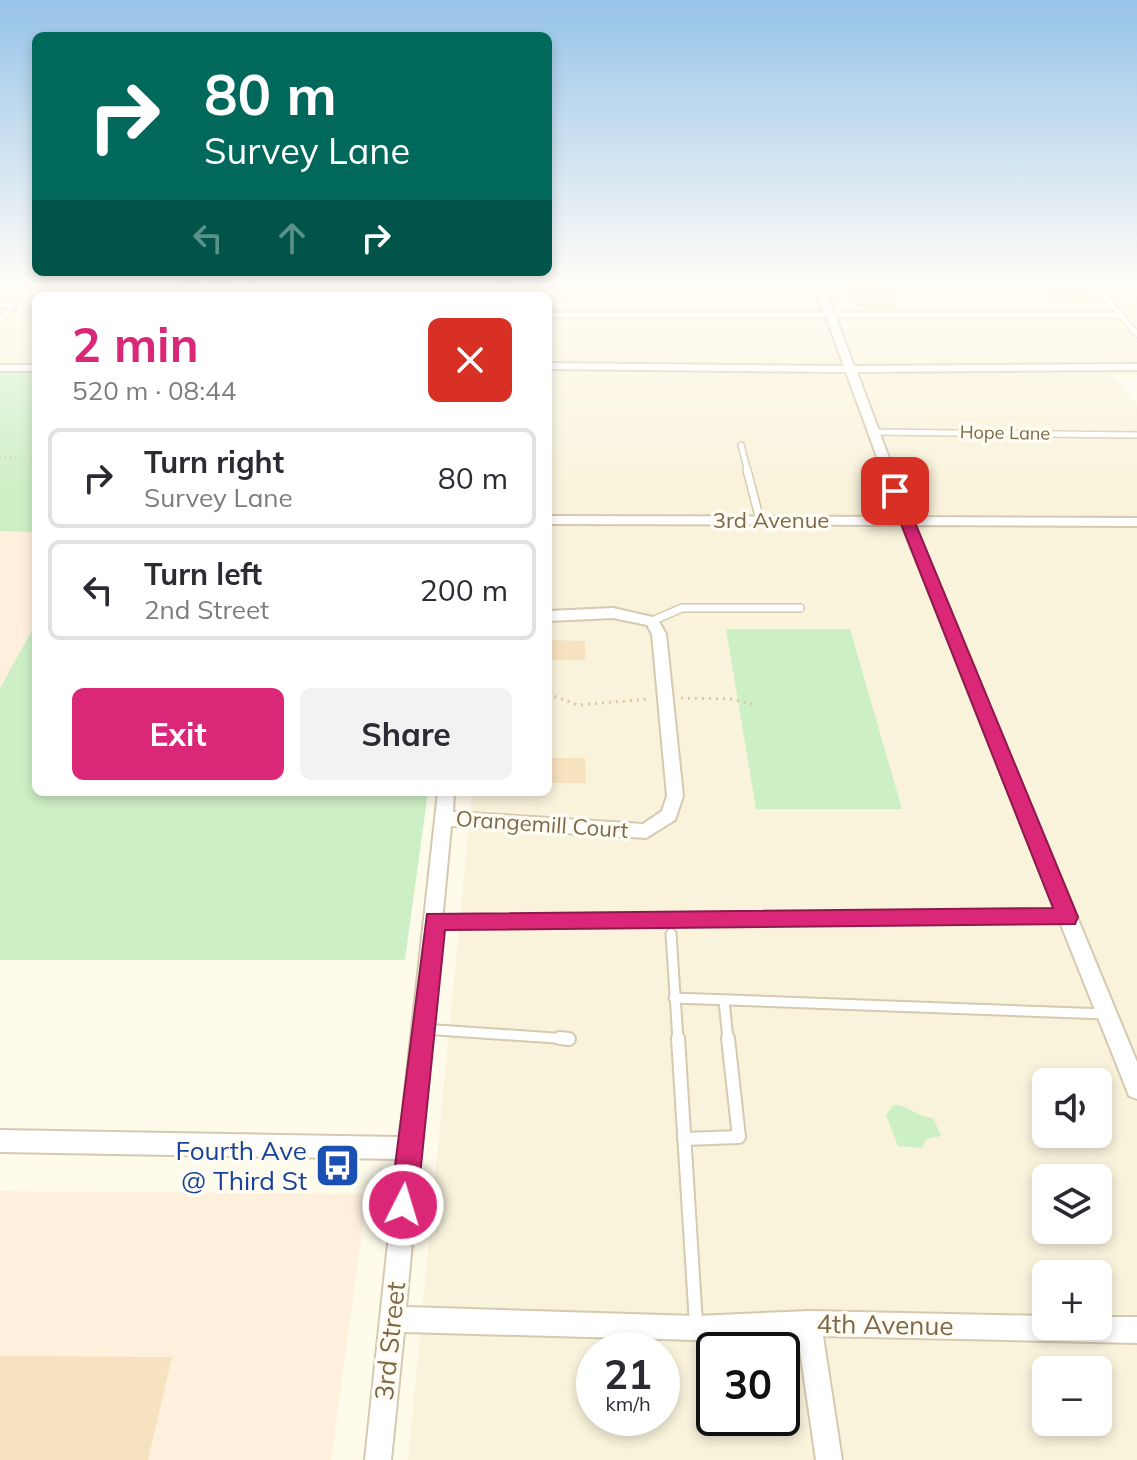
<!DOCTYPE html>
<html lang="en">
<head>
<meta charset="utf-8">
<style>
	body { margin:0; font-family:Mulish,sans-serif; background:#f2f2f3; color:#2b2b33; height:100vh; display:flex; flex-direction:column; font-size:30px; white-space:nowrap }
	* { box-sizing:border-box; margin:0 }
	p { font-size:26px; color:#7c7c81 }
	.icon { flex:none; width:44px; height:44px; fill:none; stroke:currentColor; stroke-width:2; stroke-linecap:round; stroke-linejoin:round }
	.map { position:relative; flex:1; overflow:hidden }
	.details { position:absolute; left:32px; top:292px; width:520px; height:504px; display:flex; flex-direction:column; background:#fff; border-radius:12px; box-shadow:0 4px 12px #0003 }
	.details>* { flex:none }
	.hud { position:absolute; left:32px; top:32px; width:520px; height:244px; border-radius:12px; box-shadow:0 4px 12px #0003; background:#00695c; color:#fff; overflow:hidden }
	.buttons { position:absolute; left:1032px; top:1068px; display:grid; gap:16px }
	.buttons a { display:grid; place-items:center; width:80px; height:80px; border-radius:12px; background:#fff; box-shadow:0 4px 12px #0003; font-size:40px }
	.speed { position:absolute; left:576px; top:1332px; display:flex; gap:16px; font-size:40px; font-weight:700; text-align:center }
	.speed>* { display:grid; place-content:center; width:104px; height:104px; border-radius:50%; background:#fff; box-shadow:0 4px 12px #0003; line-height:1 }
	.speed small { font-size:20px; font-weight:400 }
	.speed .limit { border:4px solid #111; border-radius:12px; background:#fff; color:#111 }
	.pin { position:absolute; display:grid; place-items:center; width:68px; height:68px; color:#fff; margin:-34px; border-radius:16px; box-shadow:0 4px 12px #0006 }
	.me { position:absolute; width:88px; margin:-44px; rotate:5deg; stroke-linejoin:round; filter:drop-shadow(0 0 6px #0008) }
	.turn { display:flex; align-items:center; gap:28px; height:168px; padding:0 40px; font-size:36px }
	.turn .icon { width:104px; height:104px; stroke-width:2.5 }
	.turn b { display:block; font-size:56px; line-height:68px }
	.lanes { display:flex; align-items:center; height:76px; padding:0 40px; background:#0003; justify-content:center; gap:40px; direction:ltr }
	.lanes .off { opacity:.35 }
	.round { display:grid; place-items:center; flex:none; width:84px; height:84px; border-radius:12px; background:#f2f2f3 }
	.overview { display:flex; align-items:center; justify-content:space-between; height:136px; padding:0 40px }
	h1 { font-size:48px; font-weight:700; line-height:60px; color:#db2777 }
	.primary-button { display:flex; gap:16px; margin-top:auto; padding:16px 40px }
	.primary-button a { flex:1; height:92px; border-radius:12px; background:#db2777; color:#fff; font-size:32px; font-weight:700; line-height:92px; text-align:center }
	.primary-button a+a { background:#f2f2f3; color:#2b2b33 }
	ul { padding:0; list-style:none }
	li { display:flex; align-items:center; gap:24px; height:100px; margin:0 16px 12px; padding:0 24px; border:4px solid #e1e1e2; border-radius:12px }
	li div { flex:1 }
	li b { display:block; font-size:30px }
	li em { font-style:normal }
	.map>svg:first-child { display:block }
</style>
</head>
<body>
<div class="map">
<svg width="1137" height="1460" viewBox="0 0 1137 1460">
	<rect width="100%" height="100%" fill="#fefbeb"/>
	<path fill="#f9f3db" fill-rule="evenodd" d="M0,282h1137v93h-23l23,31v1054h-729l64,-668h76v-496h-512v76h-36zM1046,1082h52v52h-52zM1046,1178h52v52h-52zM1046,1274h52v52h-52zM594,1350h68v68h-68zM714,1350h68v68h-68zM1046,1370h52v52h-52z"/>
	<g fill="#fff0de">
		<polygon points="0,531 36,531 36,623 0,688"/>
		<polygon points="0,1191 367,1194 331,1460 0,1460"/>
	</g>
	<g fill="#cdefc6">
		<polygon points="0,372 36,372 36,532 0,531"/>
		<polygon points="36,623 36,792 428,792 405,960 0,960 0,688"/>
		<polygon points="726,629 850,629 902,809 756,809"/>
		<path d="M893,1105c16,0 24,12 40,13l8,18 -14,3 -5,9 -24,-2 -12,-31z"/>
	</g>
	<g fill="#f7e2bf">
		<polygon points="845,284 883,284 897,310 858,310"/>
		<polygon points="1047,290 1082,290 1093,304 1058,304"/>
		<polygon points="548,640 585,641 585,660 548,660"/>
		<polygon points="548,758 585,758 586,783 548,783"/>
		<polygon points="0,1356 172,1357 148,1460 0,1460"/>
	</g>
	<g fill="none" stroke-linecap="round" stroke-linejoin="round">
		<defs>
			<g id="service-far3">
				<polyline points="1092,282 1137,334"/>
				<polyline points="0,284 17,282"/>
				<polyline points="180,296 191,282"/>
				<polyline points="0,305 14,305 0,320"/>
				<polyline points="548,315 1121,315"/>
				<polyline points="873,432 1137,435"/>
				<polyline points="741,445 748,472"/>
			</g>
			<g id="service-far2">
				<polyline points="747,470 760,520"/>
				<polyline points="652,621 682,608 800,608"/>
			</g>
			<g id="service-far1">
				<polyline points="435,920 1067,917"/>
				<polyline points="671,934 678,1040"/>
				<polyline points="674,998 1106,1014"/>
				<polyline points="724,1000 728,1040"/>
				<polyline points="423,1029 569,1039"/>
			</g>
			<g id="service">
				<polyline points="560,1038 569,1039"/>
				<polyline points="678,1038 696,1324"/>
				<polyline points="684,1139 739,1137 728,1038"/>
			</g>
			<g id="minor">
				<polygon points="215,282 224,282 215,296 205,296"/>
				<polygon points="500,282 509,282 507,296 497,296"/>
				<polygon points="813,282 823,282 854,366 1137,364 1137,370 857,372 911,517 1137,518 1137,526 915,525 1137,1062 1137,1099 1129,1096 1126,1088 902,525 548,524 548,516 899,517 846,372 548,369 548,363 844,366"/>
				<rect x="0" y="365" width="36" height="6"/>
				<polygon points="613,608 657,618 666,634 683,796 675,820 646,838 451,826 406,1307 696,1316 809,1311 1046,1316 1046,1326 1098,1326 1098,1317 1137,1317 1137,1343 823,1336 842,1460 816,1460 798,1336 696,1340 404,1332 391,1460 365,1460 397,1159 0,1152 0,1130 400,1137 438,792 454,792 453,812 643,824 662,811 667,796 652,634 647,625 613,618 548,621 548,611"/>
			</g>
		</defs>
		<use href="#service-far3" stroke="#d5c9b0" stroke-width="8"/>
		<use href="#service-far2" stroke="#d5c9b0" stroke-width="10"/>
		<use href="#service-far1" stroke="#d5c9b0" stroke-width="13"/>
		<use href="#service" stroke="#d5c9b0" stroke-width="16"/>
		<use href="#minor" stroke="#d5c9b0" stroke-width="4"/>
		<polyline stroke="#ddc7a1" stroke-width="2" stroke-dasharray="1 4" stroke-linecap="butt" points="0,458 36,456"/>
		<g stroke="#ddc7a1" stroke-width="3" stroke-dasharray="2 5" stroke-linecap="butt">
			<polyline points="548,694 578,705 649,699"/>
			<polyline points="681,698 731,699 752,704"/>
		</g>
		<use href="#service-far3" stroke="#fff" stroke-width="5"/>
		<use href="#service-far2" stroke="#fff" stroke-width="7"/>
		<use href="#service-far1" stroke="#fff" stroke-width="9"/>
		<use href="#service" stroke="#fff" stroke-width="12"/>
		<use href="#minor" fill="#fff" fill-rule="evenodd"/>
	</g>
	<linearGradient id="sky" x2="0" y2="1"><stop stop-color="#96c3e9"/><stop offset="0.58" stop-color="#fffdf6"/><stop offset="1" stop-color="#fffdf6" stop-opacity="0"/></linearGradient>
	<rect width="1137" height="486" fill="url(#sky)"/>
	<polygon fill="#db2777" stroke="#8e194d" stroke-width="2" points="895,487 902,491 1078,917 1075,924 445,930 417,1205 413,1215 403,1218 394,1215 390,1205 427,914 1053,908 888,491"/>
	<defs>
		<symbol id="bus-square" viewBox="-11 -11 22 22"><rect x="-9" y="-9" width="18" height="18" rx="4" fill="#1a4fb4" stroke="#fffdf3"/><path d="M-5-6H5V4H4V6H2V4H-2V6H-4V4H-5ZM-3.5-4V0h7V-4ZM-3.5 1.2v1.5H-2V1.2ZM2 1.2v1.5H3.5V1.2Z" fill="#fff"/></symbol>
	</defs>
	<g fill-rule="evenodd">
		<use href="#bus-square" x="312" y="1140" width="51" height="51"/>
	</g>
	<g text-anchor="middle" stroke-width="7" stroke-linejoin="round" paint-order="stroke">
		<g font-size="18" fill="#7e6849" stroke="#fffdf3">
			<text transform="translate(1005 433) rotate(1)" y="6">Hope Lane</text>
		</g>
		<g font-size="22" fill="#7e6849" stroke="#fffdf3">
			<text x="771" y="528">3rd Avenue</text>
			<text transform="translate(542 824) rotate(4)" y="8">Orangemill Court</text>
		</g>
		<g font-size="26" fill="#164399" stroke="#fffdf3" text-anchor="end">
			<text x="307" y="1160">Fourth Ave<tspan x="307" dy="30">@ Third St</tspan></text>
		</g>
		<g font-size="26" fill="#7e6849" stroke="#fffdf3">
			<text transform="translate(885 1325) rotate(1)" y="9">4th Avenue</text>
			<text transform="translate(390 1341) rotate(-84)" y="9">3rd Street</text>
		</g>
	</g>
</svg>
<div class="buttons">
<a><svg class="icon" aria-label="sound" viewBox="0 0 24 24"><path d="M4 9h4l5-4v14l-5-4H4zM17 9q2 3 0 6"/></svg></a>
<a><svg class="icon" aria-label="layers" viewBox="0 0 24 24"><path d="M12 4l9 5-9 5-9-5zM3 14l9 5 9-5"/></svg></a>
<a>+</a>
<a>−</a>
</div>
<div class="speed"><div>21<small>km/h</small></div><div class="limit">30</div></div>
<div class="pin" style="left:895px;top:491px;background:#d93025"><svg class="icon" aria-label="arrive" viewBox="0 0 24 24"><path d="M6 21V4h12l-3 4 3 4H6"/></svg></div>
<svg class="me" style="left:403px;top:1205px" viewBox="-20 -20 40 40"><circle r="17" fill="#db2777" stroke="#fff" stroke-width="3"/><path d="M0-11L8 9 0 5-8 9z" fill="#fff"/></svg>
<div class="hud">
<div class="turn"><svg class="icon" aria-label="right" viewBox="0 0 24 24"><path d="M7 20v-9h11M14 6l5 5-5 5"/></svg><div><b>80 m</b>Survey Lane</div></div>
<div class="lanes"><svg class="icon off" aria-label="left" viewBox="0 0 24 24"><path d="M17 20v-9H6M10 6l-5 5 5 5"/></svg><svg class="icon off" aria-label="ahead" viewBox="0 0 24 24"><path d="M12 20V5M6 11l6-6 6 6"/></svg><svg class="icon" aria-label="right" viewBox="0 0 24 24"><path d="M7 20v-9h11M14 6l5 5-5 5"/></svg></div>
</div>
<section class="details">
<div class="overview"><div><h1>2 min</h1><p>520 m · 08:44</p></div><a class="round" style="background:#d93025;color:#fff"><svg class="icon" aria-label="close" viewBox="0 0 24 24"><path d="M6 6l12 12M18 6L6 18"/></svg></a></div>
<ul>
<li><svg class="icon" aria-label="right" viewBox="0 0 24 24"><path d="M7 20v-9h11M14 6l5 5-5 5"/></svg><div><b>Turn right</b><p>Survey Lane</p></div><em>80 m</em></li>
<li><svg class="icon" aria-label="left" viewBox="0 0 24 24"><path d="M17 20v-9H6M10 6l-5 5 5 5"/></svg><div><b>Turn left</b><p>2nd Street</p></div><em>200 m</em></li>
</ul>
<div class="primary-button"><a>Exit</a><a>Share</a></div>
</section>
</div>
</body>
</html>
